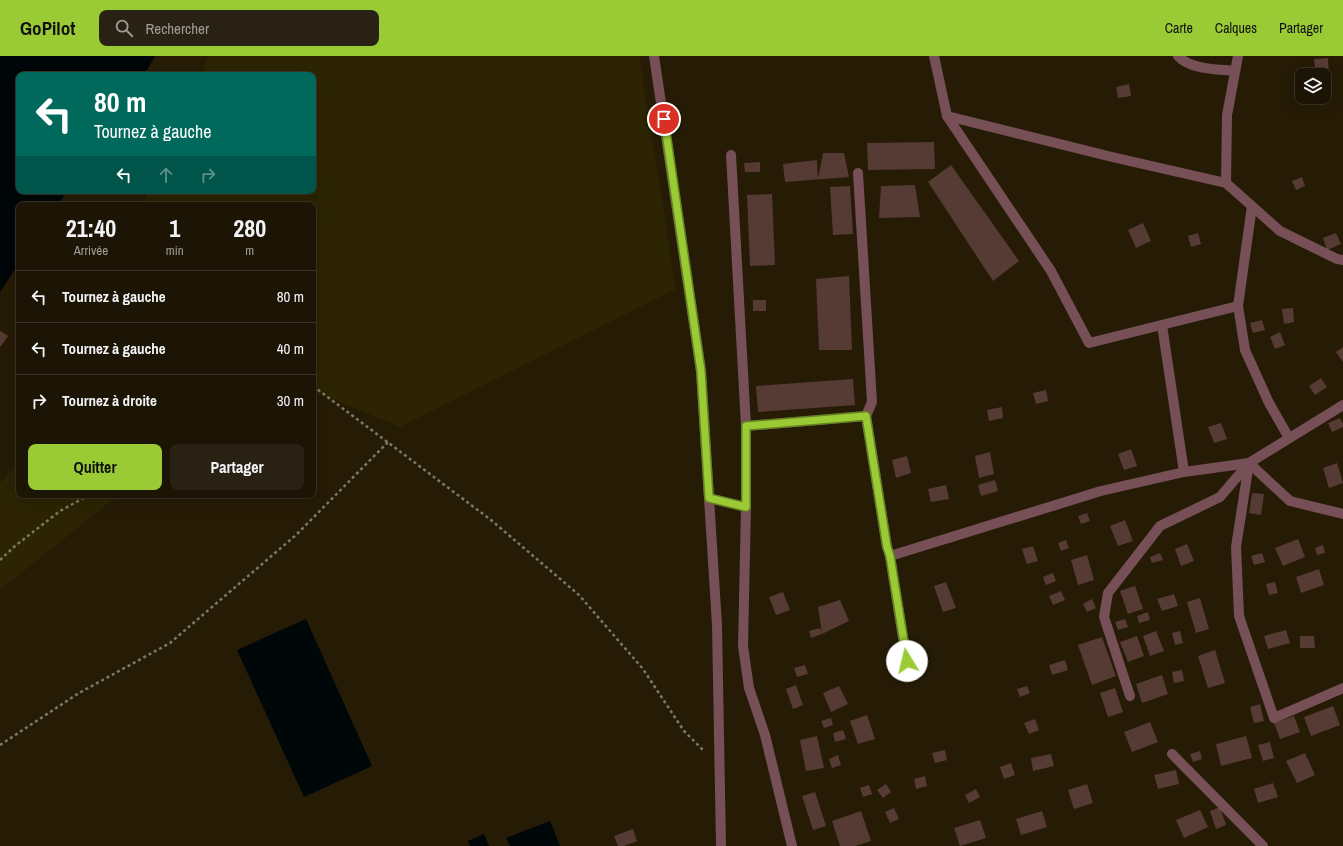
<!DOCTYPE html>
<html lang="fr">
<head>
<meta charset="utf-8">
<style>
	body { margin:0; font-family:"Archivo Narrow",sans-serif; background:#292113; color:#f1f3f6; height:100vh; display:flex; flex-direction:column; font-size:15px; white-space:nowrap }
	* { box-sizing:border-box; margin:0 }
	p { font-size:13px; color:#a09e9a }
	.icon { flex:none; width:22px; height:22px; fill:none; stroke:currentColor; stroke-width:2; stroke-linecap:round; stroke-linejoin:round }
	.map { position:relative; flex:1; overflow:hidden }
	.sheet { position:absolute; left:16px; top:146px; width:300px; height:296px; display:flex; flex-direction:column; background:#1c1404; border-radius:8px; box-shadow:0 4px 16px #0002,0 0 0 1px #3a3326 }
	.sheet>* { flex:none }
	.guide { position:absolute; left:16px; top:16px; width:300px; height:122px; border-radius:8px; box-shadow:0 4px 16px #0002,0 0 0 1px #3a3326; background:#00695c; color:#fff; overflow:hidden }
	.fabs { position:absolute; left:1295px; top:12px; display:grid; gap:8px }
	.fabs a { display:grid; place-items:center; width:36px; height:36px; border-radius:8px; background:#1c1404; box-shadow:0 4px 16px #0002,0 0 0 1px #3a3326; font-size:20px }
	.pin { position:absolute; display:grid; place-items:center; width:34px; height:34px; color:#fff; margin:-17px; border:2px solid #fff; border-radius:50%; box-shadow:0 1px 4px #0007 }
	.me { position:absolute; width:44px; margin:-22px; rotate:351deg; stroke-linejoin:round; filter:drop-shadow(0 0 3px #0008) }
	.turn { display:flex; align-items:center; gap:14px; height:84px; padding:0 12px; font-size:18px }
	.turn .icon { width:52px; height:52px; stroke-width:2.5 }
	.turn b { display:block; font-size:28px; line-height:34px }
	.lanes { display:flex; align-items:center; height:38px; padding:0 12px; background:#0003; justify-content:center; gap:20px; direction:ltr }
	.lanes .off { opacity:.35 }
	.eta { display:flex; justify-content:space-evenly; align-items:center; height:68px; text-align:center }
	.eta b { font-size:24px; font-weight:800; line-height:28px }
	.primary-button { display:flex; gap:8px; margin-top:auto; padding:8px 12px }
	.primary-button a { flex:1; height:46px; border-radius:8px; background:#9acb35; color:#111; font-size:16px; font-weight:800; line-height:46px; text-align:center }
	.primary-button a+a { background:#292113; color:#f1f3f6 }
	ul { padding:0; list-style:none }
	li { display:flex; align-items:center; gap:12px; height:52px; padding:0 12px; border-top:1px solid #3a3326 }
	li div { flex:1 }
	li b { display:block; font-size:15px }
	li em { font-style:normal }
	header { display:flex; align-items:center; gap:24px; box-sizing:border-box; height:56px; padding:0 20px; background:#9acb35; color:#111 }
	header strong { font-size:19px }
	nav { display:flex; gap:22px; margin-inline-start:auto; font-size:14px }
	.search { width:280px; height:36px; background:#292113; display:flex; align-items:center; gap:10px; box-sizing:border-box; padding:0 14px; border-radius:8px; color:#a09e9a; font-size:15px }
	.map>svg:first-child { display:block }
</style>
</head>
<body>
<header>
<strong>GoPilot</strong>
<div class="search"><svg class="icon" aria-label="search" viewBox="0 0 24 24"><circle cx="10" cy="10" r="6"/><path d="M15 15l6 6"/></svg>Rechercher</div>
<nav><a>Carte</a><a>Calques</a><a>Partager</a></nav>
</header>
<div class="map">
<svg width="1343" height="790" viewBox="0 0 1343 790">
	<rect width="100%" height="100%" fill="#261b05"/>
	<g fill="#2c2403">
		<polygon points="209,0 639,0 676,233 400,371 313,335 313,149 142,149 149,135 313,135 313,19 201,19"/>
		<polygon points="19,408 19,439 119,439 0,534 0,427"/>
	</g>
	<g fill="#000708">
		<polygon points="0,0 155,0 144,19 19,19 19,135 67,135 58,149 19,149 19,207 0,236"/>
		<polygon points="306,563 372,710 304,741 237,594"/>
		<polygon points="550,765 560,790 510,790 506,782"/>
		<polygon points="484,778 489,790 470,790 468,785"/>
	</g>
	<g fill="#563b34">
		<polygon points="1328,2 1329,21 1324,21 1324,19 1316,19 1314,3"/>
		<polygon points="1129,28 1131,40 1118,42 1116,31"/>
		<polygon points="934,86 935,113 868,114 867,87"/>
		<polygon points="823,97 844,97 849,121 785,126 783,108 817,104 818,123"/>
		<polygon points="760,106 760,116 745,116 744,107"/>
		<polygon points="951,109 1019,205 993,225 928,126"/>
		<polygon points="1302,121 1305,130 1296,134 1292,125"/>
		<polygon points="915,129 920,161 879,162 881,130"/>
		<polygon points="850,130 853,178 833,179 830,131"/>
		<polygon points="772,138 775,209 750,210 747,139"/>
		<polygon points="1143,167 1151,185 1136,192 1128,174"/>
		<polygon points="1198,177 1201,188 1191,191 1188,180"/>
		<polygon points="1336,177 1341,188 1327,194 1323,182"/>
		<polygon points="849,220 852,294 819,294 816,223"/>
		<rect x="753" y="244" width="13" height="11"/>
		<polygon points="1293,252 1294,266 1284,268 1282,253"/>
		<polygon points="1262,264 1265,274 1253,277 1250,267"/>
		<polygon points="0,275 8,280 1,290 0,290"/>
		<polygon points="1280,276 1285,289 1275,293 1270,281"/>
		<polygon points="1343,291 1343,306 1336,296"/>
		<polygon points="1321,322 1327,331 1315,339 1309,330"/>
		<polygon points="853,323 855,349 758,356 756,330"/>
		<polygon points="1046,334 1048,345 1036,348 1033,337"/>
		<polygon points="1002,351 1003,362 989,365 987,354"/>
		<polygon points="1340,362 1343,368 1343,371 1332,376 1328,367"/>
		<polygon points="1221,367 1227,383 1214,387 1208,371"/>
		<polygon points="1131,393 1137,410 1124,414 1118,398"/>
		<polygon points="990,396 994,418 979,422 975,400"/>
		<polygon points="907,400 911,417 896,422 892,404"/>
		<polygon points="1337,407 1343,427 1329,432 1323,412"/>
		<polygon points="995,424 998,435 981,440 978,429"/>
		<polygon points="946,429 949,443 931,446 928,433"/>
		<polygon points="1252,437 1264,438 1261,459 1249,457"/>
		<polygon points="1087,457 1090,465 1081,468 1078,460"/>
		<polygon points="1125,464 1133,485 1118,490 1110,470"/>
		<polygon points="1298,483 1305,501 1283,510 1275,492"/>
		<polygon points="1066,484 1069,492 1061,495 1058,487"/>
		<polygon points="1187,488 1194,505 1181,510 1175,493"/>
		<polygon points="1323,489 1325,497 1317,499 1315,492"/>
		<polygon points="1033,490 1038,505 1027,508 1022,493"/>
		<polygon points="1160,497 1163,504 1152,507 1150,501"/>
		<polygon points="1262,497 1265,506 1254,509 1251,500"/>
		<polygon points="1087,499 1094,524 1078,529 1071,504"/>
		<polygon points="1319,513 1324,529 1301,537 1296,521"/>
		<polygon points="1053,517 1056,525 1046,529 1043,521"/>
		<polygon points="946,526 956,552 943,556 934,530"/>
		<polygon points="1275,526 1278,537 1269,539 1266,528"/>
		<polygon points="1135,530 1143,553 1128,558 1120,535"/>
		<polygon points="1061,535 1065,544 1053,549 1049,540"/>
		<polygon points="783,536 790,554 776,559 769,541"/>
		<polygon points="1174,538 1178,550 1162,555 1157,543"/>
		<polygon points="1200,542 1209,573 1196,577 1187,546"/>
		<polygon points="1092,543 1096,552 1087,556 1083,548"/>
		<polygon points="840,544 849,565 822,578 818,551"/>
		<polygon points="1148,556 1150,564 1139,567 1137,560"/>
		<polygon points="1125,563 1128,571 1118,574 1115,566"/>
		<polygon points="820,572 822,578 811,582 809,575"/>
		<polygon points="1286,574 1290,587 1268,593 1264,580"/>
		<polygon points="1156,575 1164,595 1150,600 1143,580"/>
		<polygon points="1180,575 1183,587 1175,589 1172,577"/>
		<polygon points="1137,580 1144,600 1128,606 1120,586"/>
		<polygon points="1300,580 1314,580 1315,592 1300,592"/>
		<polygon points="1102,581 1116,620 1092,629 1078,589"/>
		<polygon points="1215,594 1225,627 1208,632 1198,600"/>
		<polygon points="1065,604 1068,614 1052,619 1049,609"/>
		<polygon points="805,609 808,618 797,621 794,612"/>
		<polygon points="1182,614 1184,625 1174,627 1172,616"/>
		<polygon points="1162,619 1168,638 1142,647 1136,628"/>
		<polygon points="796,629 803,649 793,653 786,633"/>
		<polygon points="839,630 848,648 831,656 823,637"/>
		<polygon points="1027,630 1030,637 1020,641 1017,633"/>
		<polygon points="1115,632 1123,656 1108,661 1100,637"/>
		<polygon points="1260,648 1264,665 1254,667 1250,651"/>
		<polygon points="1333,650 1340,669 1311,680 1304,661"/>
		<polygon points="867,659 875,683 858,688 850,665"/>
		<polygon points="1294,660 1300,676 1280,683 1274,667"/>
		<polygon points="831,662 833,669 824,672 821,665"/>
		<polygon points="1035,663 1039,674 1029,678 1024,667"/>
		<polygon points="1150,666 1158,686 1132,696 1124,676"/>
		<polygon points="843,674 846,683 835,686 833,677"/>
		<polygon points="817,680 824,712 806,715 800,684"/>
		<polygon points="1246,680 1252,702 1221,710 1216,688"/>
		<polygon points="1270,686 1274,702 1263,705 1258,689"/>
		<polygon points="945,694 947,704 935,707 932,697"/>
		<polygon points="1200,695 1202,703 1193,706 1190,698"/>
		<polygon points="1305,697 1315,719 1297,727 1286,705"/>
		<polygon points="1051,698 1054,710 1033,715 1031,702"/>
		<polygon points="838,699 841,709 832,712 829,703"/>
		<polygon points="1011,707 1015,719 1004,723 1000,711"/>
		<polygon points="1176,714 1179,728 1158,733 1154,719"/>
		<polygon points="925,720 927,730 916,733 914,723"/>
		<polygon points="1273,727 1278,741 1258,747 1254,733"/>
		<polygon points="886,728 891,736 883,742 877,734"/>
		<polygon points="1087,728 1093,747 1074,753 1068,734"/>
		<polygon points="869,729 872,738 863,741 860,732"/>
		<polygon points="976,733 980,741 969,747 965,739"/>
		<polygon points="815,736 826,770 813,774 802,740"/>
		<polygon points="1220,751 1226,769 1216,773 1210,755"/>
		<polygon points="894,752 899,763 890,767 885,756"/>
		<polygon points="1200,754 1208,771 1184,782 1176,764"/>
		<polygon points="861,755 871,785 855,790 840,790 832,765"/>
		<polygon points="1042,755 1047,771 1021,779 1016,763"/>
		<polygon points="980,764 986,782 960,790 954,772"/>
		<polygon points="633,773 637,785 624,790 618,790 614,780"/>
	</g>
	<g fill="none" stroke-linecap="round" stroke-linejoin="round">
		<g stroke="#807765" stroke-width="2.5" stroke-dasharray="3 3" stroke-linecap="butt">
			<polyline points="313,330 491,464 579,539 643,613 684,675 703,694"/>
			<polyline points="0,504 15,490 60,455 89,439"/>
			<polyline points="0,689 79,637 170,587 296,479 388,386"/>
		</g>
		<g stroke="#764f57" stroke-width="10">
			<polyline points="654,0 701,315 717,569 721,790"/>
			<polyline points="934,0 947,60 1051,215 1089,287 1238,250"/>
			<path d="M1178,0c13,14 40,13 57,15"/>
			<polyline points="947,60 1112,101 1226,127 1280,175 1337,203 1343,204"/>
			<polyline points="731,99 746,370 746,451 743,590 749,632 765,679 792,790"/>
			<polyline points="858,117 872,346 866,360 887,491 890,500 909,620"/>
			<polyline points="1226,127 1227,59 1238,0"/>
			<polyline points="1252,150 1238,250 1245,294 1269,347 1289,382"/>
			<polyline points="1162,269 1184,416"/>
			<polyline points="746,370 866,360"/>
			<polyline points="1249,407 1236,491 1239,560 1274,662 1343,632"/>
			<polyline points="1249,407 1290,445 1343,458"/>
			<polyline points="709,442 746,451"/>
			<polyline points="890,500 1101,435 1184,416 1249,407 1343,349"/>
			<polyline points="1130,640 1104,561 1108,537 1160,470 1220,441 1249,407"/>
			<polyline points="1172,698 1263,790"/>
		</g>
	</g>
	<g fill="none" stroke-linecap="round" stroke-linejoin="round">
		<defs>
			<polyline id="route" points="664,63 701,315 709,442 746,451 746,370 866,360 887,491 890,500 907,605"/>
		</defs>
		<use href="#route" stroke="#648422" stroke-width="10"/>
		<use href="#route" stroke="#9acb35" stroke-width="7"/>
	</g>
</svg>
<div class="fabs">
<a><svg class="icon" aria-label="layers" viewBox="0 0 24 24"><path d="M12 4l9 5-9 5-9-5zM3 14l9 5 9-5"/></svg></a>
</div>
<div class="pin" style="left:664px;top:63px;background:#d93025"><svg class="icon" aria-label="arrive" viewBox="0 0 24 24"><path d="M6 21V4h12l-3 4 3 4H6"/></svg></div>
<svg class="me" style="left:907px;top:605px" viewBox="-20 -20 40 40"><circle r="19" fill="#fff"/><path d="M0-13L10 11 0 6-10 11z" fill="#9acb35"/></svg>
<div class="guide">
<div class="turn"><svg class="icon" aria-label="left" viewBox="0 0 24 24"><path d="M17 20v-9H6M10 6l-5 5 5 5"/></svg><div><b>80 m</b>Tournez à gauche</div></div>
<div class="lanes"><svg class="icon" aria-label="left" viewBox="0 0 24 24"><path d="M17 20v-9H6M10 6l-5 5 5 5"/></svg><svg class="icon off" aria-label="ahead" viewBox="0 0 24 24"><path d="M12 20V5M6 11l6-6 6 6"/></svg><svg class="icon off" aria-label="right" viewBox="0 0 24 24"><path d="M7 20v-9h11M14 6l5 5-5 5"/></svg></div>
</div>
<section class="sheet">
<div class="eta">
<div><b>21:40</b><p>Arrivée</p></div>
<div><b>1</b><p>min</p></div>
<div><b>280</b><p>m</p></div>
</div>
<ul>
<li><svg class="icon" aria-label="left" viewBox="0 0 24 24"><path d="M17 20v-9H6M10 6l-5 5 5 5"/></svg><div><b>Tournez à gauche</b></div><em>80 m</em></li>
<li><svg class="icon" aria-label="left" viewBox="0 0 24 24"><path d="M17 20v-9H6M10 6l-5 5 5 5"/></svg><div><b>Tournez à gauche</b></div><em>40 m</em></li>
<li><svg class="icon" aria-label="right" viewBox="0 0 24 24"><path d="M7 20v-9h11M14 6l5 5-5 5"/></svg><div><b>Tournez à droite</b></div><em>30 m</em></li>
</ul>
<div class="primary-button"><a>Quitter</a><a>Partager</a></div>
</section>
</div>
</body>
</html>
